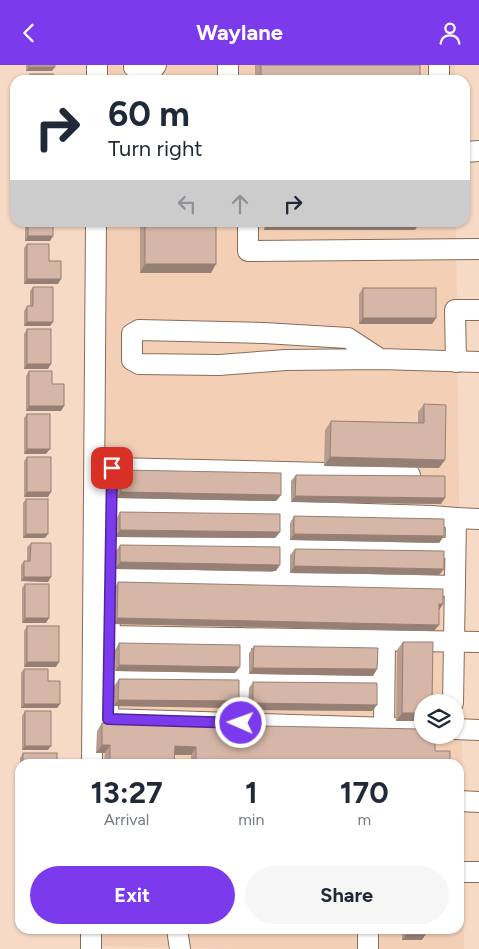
<!DOCTYPE html>
<html lang="en">
<head>
<meta charset="utf-8">
<style>
	body { margin:0; font-family:Figtree,sans-serif; background:#f6f6f7; color:#1f2937; height:100vh; display:flex; flex-direction:column; font-size:19px; white-space:nowrap }
	* { box-sizing:border-box; margin:0 }
	p { font-size:16px; color:#747a83 }
	.icon { flex:none; width:28px; height:28px; fill:none; stroke:currentColor; stroke-width:2; stroke-linecap:round; stroke-linejoin:round }
	.map { position:relative; flex:1; overflow:hidden }
	.drawer { position:absolute; left:15px; top:694px; width:449px; height:175px; display:flex; flex-direction:column; background:#fff; border-radius:15px; box-shadow:0 1px 4px #0004 }
	.drawer>* { flex:none }
	.guide { position:absolute; left:10px; top:10px; width:460px; height:152px; border-radius:15px; box-shadow:0 1px 4px #0004; background:#fff; color:#1f2937; overflow:hidden }
	.buttons { position:absolute; left:414px; top:629px; display:grid; gap:10px }
	.buttons a { display:grid; place-items:center; width:50px; height:50px; border-radius:50%; background:#fff; box-shadow:0 1px 4px #0004; font-size:25px }
	.pin { position:absolute; display:grid; place-items:center; width:42px; height:42px; color:#fff; margin:-21px; border-radius:10px; box-shadow:0 2px 8px #0006 }
	.me { position:absolute; width:55px; margin:-28px; rotate:272deg; stroke-linejoin:round; filter:drop-shadow(0 0 4px #0008) }
	.turn { display:flex; align-items:center; gap:18px; height:105px; padding:0 15px; font-size:22px }
	.turn .icon { width:65px; height:65px; stroke-width:2.5 }
	.turn b { display:block; font-size:35px; line-height:42px }
	.lanes { display:flex; align-items:center; height:48px; padding:0 15px; background:#0003; justify-content:center; gap:25px; direction:ltr }
	.lanes .off { opacity:.35 }
	.eta { display:flex; justify-content:space-evenly; align-items:center; height:85px; text-align:center }
	.eta b { font-size:30px; font-weight:700; line-height:35px }
	.action { display:flex; gap:10px; margin-top:auto; padding:10px 15px }
	.action a { flex:1; height:58px; border-radius:30px; background:#7c3aed; color:#fff; font-size:20px; font-weight:700; line-height:58px; text-align:center }
	.action a+a { background:#f6f6f7; color:#1f2937 }
	header { display:flex; justify-content:space-between; align-items:center; height:65px; padding:0 15px; background:#7c3aed; color:#fff; font-size:22px; font-weight:700 }
	.map>svg:first-child { display:block }
</style>
</head>
<body>
<header><svg class="icon" aria-label="back" viewBox="0 0 24 24"><path d="M15 5l-7 7 7 7"/></svg>Waylane<svg class="icon" aria-label="person" viewBox="0 0 24 24"><circle cx="12" cy="8" r="4"/><path d="M4 21q1-7 8-7t8 7"/></svg></header>
<div class="map">
<svg width="479" height="884" viewBox="0 0 479 884">
	<rect width="100%" height="100%" fill="#f7dac5"/>
	<g fill="#f3cfb6" fill-rule="evenodd">
		<polygon points="102,0 455,0 455,15 101,15"/>
		<path d="M100,158h356l8,726h-232l-137,-3v-17h364v-165h-363zM422,638h33v32h-33z"/>
	</g>
	<g fill="none" stroke-linecap="round" stroke-linejoin="round">
		<defs>
			<g id="minor">
				<polyline points="134,0 134,2 143,8 151,7 156,0"/>
				<polyline points="228,0 228,15"/>
				<polyline points="97,15 97,0"/>
				<polyline points="439,15 439,0"/>
				<polyline points="465,87 479,86"/>
				<polyline points="248,158 248,186 479,184"/>
				<polyline points="380,294 348,273 264,268 139,265 132,269 132,295 139,299 219,300 286,295 380,294 479,297"/>
				<polyline points="456,297 455,245 479,245"/>
				<polyline points="112,441 112,403 284,407"/>
				<polyline points="111,477 455,483"/>
				<polyline points="110,513 455,521"/>
				<path d="M283,517c0,-37 2,-73 1,-110l126,3"/>
				<polyline points="109,571 479,577"/>
				<polyline points="109,611 384,617"/>
				<polyline points="453,638 456,453 479,454"/>
				<polyline points="241,658 241,573"/>
				<polyline points="384,662 385,576"/>
				<polyline points="422,664 108,654 112,441 432,451 456,453"/>
				<polyline points="455,664 479,665"/>
				<polyline points="92,699 96,158"/>
				<polyline points="459,736 479,737"/>
				<polyline points="459,807 479,807"/>
				<polyline points="177,864 180,884"/>
				<polyline points="368,864 368,884"/>
				<polyline points="91,884 91,864"/>
			</g>
		</defs>
		<use href="#minor" stroke="#876d5a" stroke-width="22"/>
		<use href="#minor" stroke="#fff" stroke-width="20"/>
	</g>
	<g fill="#b89d8f">
		<polygon points="26,0 55,0 52,6 26,6"/>
		<rect x="255" y="0" width="165" height="15"/>
		<polygon points="30,9 53,15 27,15 27,14"/>
		<polygon points="25,158 53,158 50,176 25,176"/>
		<polygon points="140,158 216,158 211,208 140,208"/>
		<polygon points="264,158 419,158 415,165 264,165"/>
		<polygon points="27,179 49,196 58,219 24,219 24,183"/>
		<polygon points="33,222 53,257 50,261 24,261 24,246 27,241 30,241 30,226"/>
		<polygon points="363,223 436,253 432,259 359,259 359,229"/>
		<polygon points="27,264 48,304 24,304 24,269"/>
		<polygon points="29,306 52,319 61,346 26,346 26,311"/>
		<polygon points="424,339 439,403 324,401 325,365 331,356 418,358 418,347"/>
		<polygon points="27,349 46,389 24,389 24,353"/>
		<polygon points="27,392 48,432 24,432 24,396"/>
		<polygon points="121,405 281,430 276,436 116,433 117,411"/>
		<polygon points="296,410 441,439 291,437 291,416"/>
		<polygon points="26,434 45,473 23,473 23,438"/>
		<polygon points="120,447 280,467 275,473 115,472 116,454"/>
		<polygon points="294,451 444,471 439,478 290,475 290,458"/>
		<polygon points="31,478 48,517 21,516 21,500 24,496 27,496 27,482"/>
		<polygon points="120,480 276,506 115,504 116,486"/>
		<polygon points="295,484 439,510 290,508 290,490"/>
		<polygon points="118,517 443,539 439,545 434,566 113,559 114,524"/>
		<polygon points="25,519 46,558 22,558 22,523"/>
		<polygon points="27,561 56,602 24,602 24,566"/>
		<polygon points="403,577 422,638 422,656 396,656 397,585"/>
		<polygon points="119,578 235,608 115,606 115,585"/>
		<polygon points="254,581 377,604 373,611 249,609 249,588"/>
		<polygon points="24,604 48,616 60,639 57,643 21,643 21,608"/>
		<polygon points="119,614 239,636 234,643 114,641 114,621"/>
		<polygon points="253,617 377,640 372,646 248,645 249,623"/>
		<polygon points="25,646 48,685 22,685 22,651"/>
		<polygon points="102,658 435,686 450,699 191,699 191,690 174,690 174,699 104,699 105,688 96,688 97,666"/>
		<polygon points="23,688 57,699 20,699 20,728 20,693"/>
		<polygon points="20,843 20,864 19,864 19,845"/>
		<polygon points="402,864 425,864 425,870 422,875 402,875"/>
	</g>
	<g fill="#967f74">
		<polygon points="29,2 55,2 52,6 26,6"/>
		<polygon points="269,158 419,158 415,165 264,165"/>
		<polygon points="28,171 53,171 50,176 25,176"/>
		<polygon points="145,199 216,199 211,208 140,208"/>
		<polygon points="27,214 61,214 58,219 24,219"/>
		<polygon points="363,253 436,253 432,259 359,259"/>
		<polygon points="27,257 53,257 50,261 24,261"/>
		<polygon points="27,299 51,299 48,304 24,304"/>
		<polygon points="29,341 64,341 61,346 26,346"/>
		<polygon points="27,384 50,384 46,389 24,389"/>
		<polygon points="330,392 445,395 439,403 324,401"/>
		<polygon points="27,427 51,427 48,432 24,432"/>
		<polygon points="121,427 281,430 276,436 116,433"/>
		<polygon points="295,431 445,433 441,439 291,437"/>
		<polygon points="120,465 280,467 275,473 115,472"/>
		<polygon points="26,469 48,469 45,473 23,473"/>
		<polygon points="294,469 444,471 439,478 290,475"/>
		<polygon points="120,497 280,500 276,506 115,504"/>
		<polygon points="294,501 444,504 439,510 290,508"/>
		<polygon points="24,512 51,512 48,517 21,516"/>
		<polygon points="439,539 443,539 439,545"/>
		<polygon points="25,553 49,553 46,558 22,558"/>
		<polygon points="117,553 439,560 434,566 113,559"/>
		<polygon points="27,597 59,597 56,602 24,602"/>
		<polygon points="119,600 240,602 235,608 115,606"/>
		<polygon points="253,603 377,604 373,611 249,609"/>
		<polygon points="118,635 239,636 234,643 114,641"/>
		<polygon points="253,638 377,640 372,646 248,645"/>
		<polygon points="24,639 60,639 57,643 21,643"/>
		<polygon points="402,648 422,648 422,656 396,656"/>
		<polygon points="102,680 110,680 105,688 96,688"/>
		<polygon points="25,681 51,681 48,685 22,685"/>
		<polygon points="175,681 196,682 191,690 169,690"/>
		<polygon points="406,870 425,870 422,875 402,875"/>
	</g>
	<g fill="#d6b6a6" stroke="#967f74">
		<rect x="29" y="0" width="26" height="2"/>
		<rect x="261" y="0" width="159" height="15"/>
		<rect x="30" y="9" width="23" height="6"/>
		<rect x="28" y="158" width="25" height="13"/>
		<rect x="145" y="158" width="71" height="41"/>
		<polygon points="27,179 49,179 49,196 61,196 61,214 27,214"/>
		<polygon points="33,222 53,222 53,257 27,257 27,241 33,241"/>
		<rect x="363" y="223" width="73" height="30"/>
		<rect x="27" y="264" width="24" height="35"/>
		<polygon points="29,306 52,306 52,319 64,319 64,341 29,341"/>
		<polygon points="424,339 446,340 445,395 330,392 331,356 424,358"/>
		<rect x="27" y="349" width="23" height="35"/>
		<rect x="27" y="392" width="24" height="35"/>
		<polygon points="121,405 281,408 281,430 121,427"/>
		<polygon points="296,410 445,411 445,433 295,431"/>
		<rect x="26" y="434" width="22" height="35"/>
		<polygon points="120,447 280,449 280,467 120,465"/>
		<polygon points="294,451 444,454 444,471 294,469"/>
		<polygon points="31,478 51,478 51,512 24,512 24,496 30,496"/>
		<polygon points="120,480 280,482 280,500 120,497"/>
		<polygon points="295,484 444,486 444,504 294,501"/>
		<polygon points="118,517 443,524 443,539 439,539 439,560 117,553"/>
		<rect x="25" y="519" width="24" height="34"/>
		<rect x="27" y="561" width="32" height="36"/>
		<polygon points="403,577 433,577 432,638 422,638 422,648 402,648"/>
		<polygon points="119,578 240,580 240,602 119,600"/>
		<polygon points="254,581 378,583 377,604 253,603"/>
		<polygon points="24,604 48,604 48,616 60,616 60,639 24,639"/>
		<polygon points="119,614 239,615 239,636 118,635"/>
		<polygon points="253,617 377,618 377,640 253,638"/>
		<rect x="25" y="646" width="26" height="35"/>
		<polygon points="102,658 422,664 422,670 435,670 435,686 450,686 450,699 196,699 196,682 175,681 174,699 110,699 110,680 102,680"/>
		<rect x="23" y="688" width="34" height="11"/>
		<rect x="406" y="864" width="19" height="6"/>
	</g>
	<g fill="none" stroke-linecap="round" stroke-linejoin="round">
		<defs>
			<polyline id="route" points="112,403 108,654 241,658"/>
		</defs>
		<use href="#route" stroke="#51269a" stroke-width="12"/>
		<use href="#route" stroke="#7c3aed" stroke-width="9"/>
	</g>
</svg>
<div class="buttons">
<a><svg class="icon" aria-label="layers" viewBox="0 0 24 24"><path d="M12 4l9 5-9 5-9-5zM3 14l9 5 9-5"/></svg></a>
</div>
<div class="pin" style="left:112px;top:403px;background:#d93025"><svg class="icon" aria-label="arrive" viewBox="0 0 24 24"><path d="M6 21V4h12l-3 4 3 4H6"/></svg></div>
<svg class="me" style="left:241px;top:658px" viewBox="-20 -20 40 40"><circle r="17" fill="#7c3aed" stroke="#fff" stroke-width="3"/><path d="M0-11L8 9 0 5-8 9z" fill="#fff"/></svg>
<div class="guide">
<div class="turn"><svg class="icon" aria-label="right" viewBox="0 0 24 24"><path d="M7 20v-9h11M14 6l5 5-5 5"/></svg><div><b>60 m</b>Turn right</div></div>
<div class="lanes"><svg class="icon off" aria-label="left" viewBox="0 0 24 24"><path d="M17 20v-9H6M10 6l-5 5 5 5"/></svg><svg class="icon off" aria-label="ahead" viewBox="0 0 24 24"><path d="M12 20V5M6 11l6-6 6 6"/></svg><svg class="icon" aria-label="right" viewBox="0 0 24 24"><path d="M7 20v-9h11M14 6l5 5-5 5"/></svg></div>
</div>
<section class="drawer">
<div class="eta">
<div><b>13:27</b><p>Arrival</p></div>
<div><b>1</b><p>min</p></div>
<div><b>170</b><p>m</p></div>
</div>
<div class="action"><a>Exit</a><a>Share</a></div>
</section>
</div>
</body>
</html>
